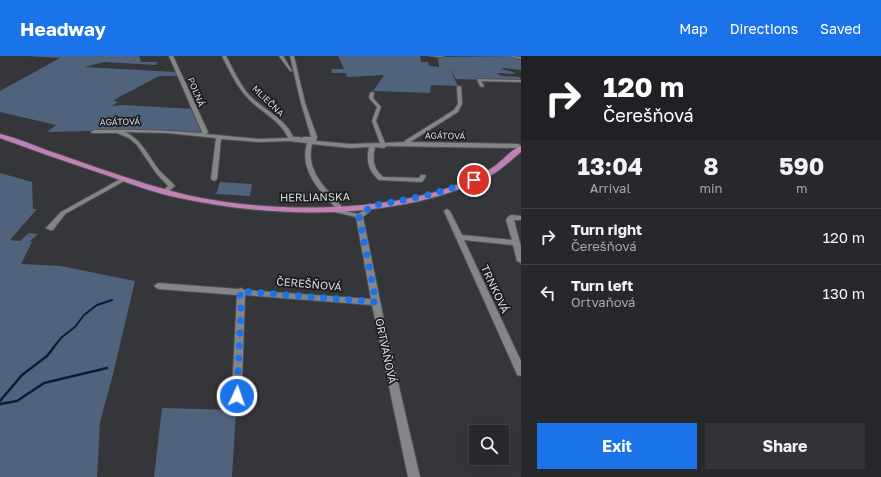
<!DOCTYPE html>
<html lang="en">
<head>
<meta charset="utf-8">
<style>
	body { margin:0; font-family:"Golos Text",sans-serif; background:#333437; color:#f1f3f6; height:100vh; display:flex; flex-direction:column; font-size:15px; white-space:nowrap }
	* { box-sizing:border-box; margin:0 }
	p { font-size:13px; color:#a4a6a9 }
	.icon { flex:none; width:22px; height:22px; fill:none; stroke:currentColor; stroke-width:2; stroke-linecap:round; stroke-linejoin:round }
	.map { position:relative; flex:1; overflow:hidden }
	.details { display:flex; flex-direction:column; background:#27282b; width:360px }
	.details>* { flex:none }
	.top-card { background:#202124; color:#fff; overflow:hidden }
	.controls { position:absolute; left:469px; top:369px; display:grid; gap:8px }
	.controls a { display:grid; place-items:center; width:40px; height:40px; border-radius:0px; background:#27282b; box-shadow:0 4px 16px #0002,0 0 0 1px #434447; font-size:20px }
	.pin { position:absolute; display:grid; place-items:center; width:34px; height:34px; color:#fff; margin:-17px; border:2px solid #fff; border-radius:50%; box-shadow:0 1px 4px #0007 }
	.me { position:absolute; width:44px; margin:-22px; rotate:3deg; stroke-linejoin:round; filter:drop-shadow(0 0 3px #0008) }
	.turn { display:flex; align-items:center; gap:14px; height:84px; padding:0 16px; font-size:18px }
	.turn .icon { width:52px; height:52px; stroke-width:2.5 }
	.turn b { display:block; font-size:28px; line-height:34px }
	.eta { display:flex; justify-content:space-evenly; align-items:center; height:68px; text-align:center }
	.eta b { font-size:24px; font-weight:700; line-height:28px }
	.button { display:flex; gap:8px; margin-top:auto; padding:8px 16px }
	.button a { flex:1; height:46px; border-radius:0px; background:#1a73e8; color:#fff; font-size:16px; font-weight:700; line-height:46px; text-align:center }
	.button a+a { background:#333437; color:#f1f3f6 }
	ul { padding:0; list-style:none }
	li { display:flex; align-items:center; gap:12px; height:56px; padding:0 16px; border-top:1px solid #434447 }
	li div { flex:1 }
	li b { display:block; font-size:15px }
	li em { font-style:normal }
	header { display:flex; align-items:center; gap:24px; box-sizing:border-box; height:56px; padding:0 20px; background:#1a73e8; color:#fff }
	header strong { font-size:19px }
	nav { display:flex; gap:22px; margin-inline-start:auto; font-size:14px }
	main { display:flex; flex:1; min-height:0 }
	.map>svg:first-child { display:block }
</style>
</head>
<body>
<header>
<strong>Headway</strong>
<nav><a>Map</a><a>Directions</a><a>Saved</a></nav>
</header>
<main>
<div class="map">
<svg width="521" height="421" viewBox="0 0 521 421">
	<rect width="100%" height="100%" fill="#343639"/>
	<g fill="#50627c">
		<polygon points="26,0 139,0 141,6 157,6 156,9 104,6 85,11 175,16 177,20 159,20 114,44 114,45 118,46 112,50 124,49 194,53 203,79 131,74 47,76 56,69 0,56 0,35 60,2"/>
		<polygon points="338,0 420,0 421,6 428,6 429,10 439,11 438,2 435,2 436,1 512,0 521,4 521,14 505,12 500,13 513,16 515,18 497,17 501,20 520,21 521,25 456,23 449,12 458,30 431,29 430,37 373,35 384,19 347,21 346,17 332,17 331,13 344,13"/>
		<polygon points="0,117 32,126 33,153 37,153 10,184 20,185 29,177 38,178 30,185 32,186 21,208 61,210 135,225 113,318 100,366 97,421 0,421"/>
		<polygon points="220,126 252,128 250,140 216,138"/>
		<polygon points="162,352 236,354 232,421 154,421"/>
	</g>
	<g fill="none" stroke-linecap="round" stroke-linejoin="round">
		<polyline stroke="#071f3f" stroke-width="2" points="53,292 62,281 75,271 84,259 97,249 112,244"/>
		<g stroke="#071f3f" stroke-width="2.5">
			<polyline points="0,345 22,319 47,300 54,291"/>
			<polyline points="0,348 17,345 44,327 107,312"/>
		</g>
		<defs>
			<g id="minor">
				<path d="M169,0h4l35,76 -2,2 52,5 30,-1c-6,-17 -31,-28 -42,-42 -10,-11 -17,-26 -24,-40h4c7,13 14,29 24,40 13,13 36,23 43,41h7l1,1 -2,1h1l3,-2h8l-10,-34 -11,-47h4l11,47 12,34 -1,4 34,3 30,-1 -8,-22 5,-14 -8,-9 1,-5 2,-1 2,1 -1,5 8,9 -5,14 9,22 19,-1 2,-2 48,-30 4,-6 -1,-17 2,-1 2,1 1,17 -4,8 -48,30 108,2 3,2 -3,2 -131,-2 -3,2 -9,-1c-3,11 -2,22 8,30l36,1 2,-3h4l1,1 -3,5 -2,1 -42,-2c-11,-9 -13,-20 -10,-33l-19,1 -38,-4c-7,28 15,45 31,64l-2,2 17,4 6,-4 4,-5 2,-1 3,2 -4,6 -6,5 24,118 33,142h-12l-36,-172 -127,-10 -4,115 -1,3 -4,2 -4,-2 -1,-3 6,-115 -79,-6 -4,-3 4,-3 80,6 3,-1 3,2 127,9 -15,-82 -26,-6 -1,-1 3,-2 5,1c-17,-17 -38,-39 -30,-66l-18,-2 -31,1 -37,-3 -4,40 -3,2 -3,-2 5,-41 -49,-5 -42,-1c17,8 23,24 34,38 5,6 11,10 16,16l-10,8 -3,-2 6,-6 -12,-13 -19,-28 -8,-7 -12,-5h-25l-1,-1 3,-2c36,-1 71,0 107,3l1,-1z"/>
				<polygon points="279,0 283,0 292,15 290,15"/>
				<polygon points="429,0 444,0 442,1"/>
				<polygon points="511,0 521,1 521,3 512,1"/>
				<polygon points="477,23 521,24 521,26 481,25 484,30 482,31 480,30"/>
				<polygon points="124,121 127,123 126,124 65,158 53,174 50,174 46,172 61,156"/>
				<polygon points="447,153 450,155 462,179 512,184 506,164 508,161 511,159 521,160 521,164 514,164 521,191 521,207 517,205 513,189 464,184 521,305 521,320 517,319 516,316 444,155"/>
			</g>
			<path id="major" d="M0,78c16,4 31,10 46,16 39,13 78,28 118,39 80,24 208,26 287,-2 15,-6 31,-12 44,-21 8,-6 17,-17 26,-20v6c-10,8 -20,18 -31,24 -92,46 -217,43 -315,21 -24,-5 -46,-14 -69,-22 -36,-12 -71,-24 -106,-37z"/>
		</defs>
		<use href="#minor" stroke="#505254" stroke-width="2"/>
		<use href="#major" stroke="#505254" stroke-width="2"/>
		<use href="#minor" fill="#838588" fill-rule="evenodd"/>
		<use href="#major" fill="#c082b4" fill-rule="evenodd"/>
	</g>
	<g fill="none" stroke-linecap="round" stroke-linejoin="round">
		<path stroke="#1a73e8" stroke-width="7" stroke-dasharray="0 12.6" d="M237,340l4,-84 -1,-21 136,11 -17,-86 7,-5 4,-5c35,-6 70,-12 104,-26"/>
	</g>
	<g text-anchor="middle" stroke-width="3.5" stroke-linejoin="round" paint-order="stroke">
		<g font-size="9" fill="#d7d9da" stroke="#1c1d1f">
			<text transform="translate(196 36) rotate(67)" y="3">POĽNÁ</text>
			<text transform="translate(268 45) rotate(44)" y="3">MLIEČNA</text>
			<text transform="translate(120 66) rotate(-1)" y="3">AGÁTOVÁ</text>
			<text transform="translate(445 80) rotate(1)" y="3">AGÁTOVÁ</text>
		</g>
		<g font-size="11" fill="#d7d9da" stroke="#1c1d1f">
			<text transform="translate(315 141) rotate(-1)" y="4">HERLIANSKA</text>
			<text transform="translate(309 228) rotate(5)" y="4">ČEREŠŇOVÁ</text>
			<text transform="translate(495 233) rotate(65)" y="4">TRNKOVÁ</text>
			<text transform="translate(386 295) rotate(78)" y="4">ORTVAŇOVÁ</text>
		</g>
	</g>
</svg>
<div class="controls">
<a><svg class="icon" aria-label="search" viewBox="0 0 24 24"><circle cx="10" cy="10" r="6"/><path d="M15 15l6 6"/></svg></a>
</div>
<div class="pin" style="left:474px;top:124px;background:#d93025"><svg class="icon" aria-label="arrive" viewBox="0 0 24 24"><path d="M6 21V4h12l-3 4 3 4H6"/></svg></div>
<svg class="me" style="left:237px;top:340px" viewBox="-20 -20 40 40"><circle r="17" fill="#1a73e8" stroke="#fff" stroke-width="3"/><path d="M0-11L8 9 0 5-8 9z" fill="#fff"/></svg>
</div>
<section class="details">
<div class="top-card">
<div class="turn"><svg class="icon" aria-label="right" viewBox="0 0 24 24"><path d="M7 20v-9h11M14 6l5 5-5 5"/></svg><div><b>120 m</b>Čerešňová</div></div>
</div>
<div class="eta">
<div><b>13:04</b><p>Arrival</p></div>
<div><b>8</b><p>min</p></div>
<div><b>590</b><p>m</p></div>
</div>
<ul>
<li><svg class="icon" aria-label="right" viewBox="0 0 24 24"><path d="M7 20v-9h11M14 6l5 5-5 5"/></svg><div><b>Turn right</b><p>Čerešňová</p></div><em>120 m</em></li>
<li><svg class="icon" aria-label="left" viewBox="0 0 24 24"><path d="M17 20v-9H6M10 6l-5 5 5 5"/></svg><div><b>Turn left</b><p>Ortvaňová</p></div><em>130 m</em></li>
</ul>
<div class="button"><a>Exit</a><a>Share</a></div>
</section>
</main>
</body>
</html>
